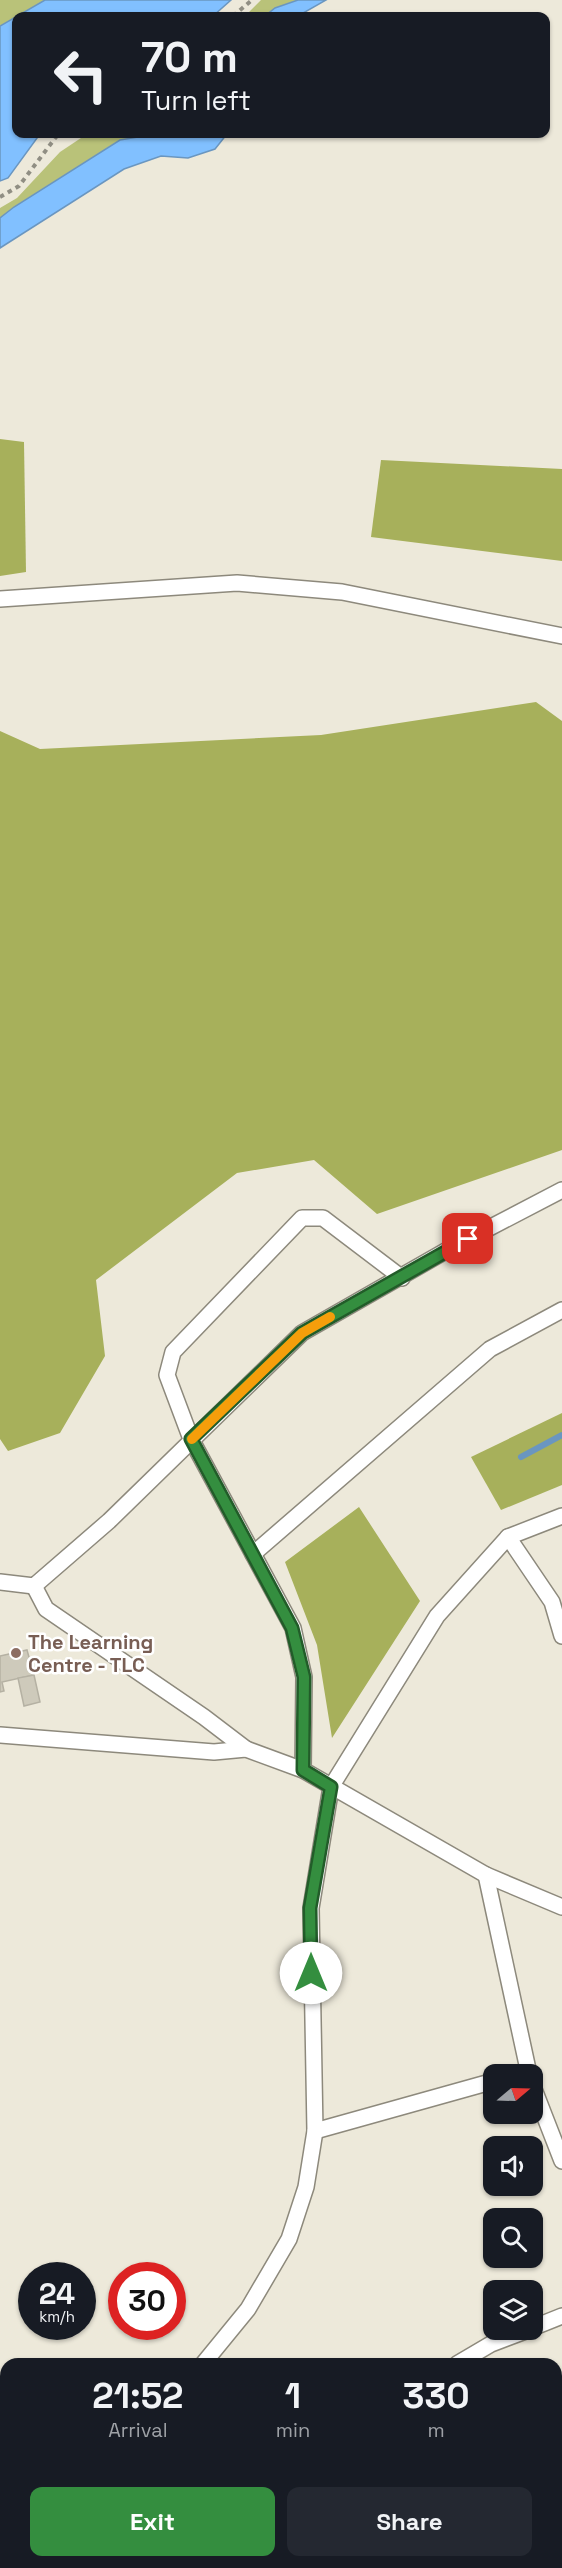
<!DOCTYPE html>
<html lang="en">
<head>
<meta charset="utf-8">
<style>
	body { margin:0; font-family:"Space Grotesk",sans-serif; background:#242831; color:#f1f3f6; height:100vh; display:flex; flex-direction:column; font-size:22px; white-space:nowrap }
	* { box-sizing:border-box; margin:0 }
	p { font-size:20px; color:#9ea1a6 }
	.icon { flex:none; width:33px; height:33px; fill:none; stroke:currentColor; stroke-width:2; stroke-linecap:round; stroke-linejoin:round }
	.map { position:relative; flex:1; overflow:hidden }
	.panel { position:absolute; left:0px; top:2358px; width:562px; height:210px; display:flex; flex-direction:column; background:#171b24; border-radius:18px 18px 0 0; box-shadow:0 2px 4px #0004 }
	.panel>* { flex:none }
	.banner { position:absolute; left:12px; top:12px; width:538px; height:126px; border-radius:12px; box-shadow:0 2px 4px #0004; background:#171b24; color:#f1f3f6; overflow:hidden }
	.needle { width:39px; rotate:71deg }
	.controls { position:absolute; left:483px; top:2064px; display:grid; gap:12px }
	.controls a { display:grid; place-items:center; width:60px; height:60px; border-radius:12px; background:#171b24; box-shadow:0 2px 4px #0004; font-size:30px }
	.speed { position:absolute; left:18px; top:2262px; display:flex; gap:12px; font-size:30px; font-weight:700; text-align:center }
	.speed>* { display:grid; place-content:center; width:78px; height:78px; border-radius:50%; background:#171b24; box-shadow:0 2px 4px #0004; line-height:1 }
	.speed small { font-size:15px; font-weight:400 }
	.speed .limit { border:9px solid #d22; background:#fff; color:#111 }
	.pin { position:absolute; display:grid; place-items:center; width:51px; height:51px; color:#fff; margin:-26px; border-radius:12px; box-shadow:0 3px 9px #0006 }
	.me { position:absolute; width:66px; margin:-33px; rotate:0deg; stroke-linejoin:round; filter:drop-shadow(0 0 4px #0008) }
	.turn { display:flex; align-items:center; gap:21px; height:126px; padding:0 30px; font-size:27px }
	.turn .icon { width:78px; height:78px; stroke-width:2.5 }
	.turn b { display:block; font-size:42px; line-height:51px }
	.eta { display:flex; justify-content:space-evenly; align-items:center; height:102px; text-align:center }
	.eta b { font-size:36px; font-weight:800; line-height:42px }
	.action { display:flex; gap:12px; margin-top:auto; padding:12px 30px }
	.action a { flex:1; height:69px; border-radius:12px; background:#348e3f; color:#fff; font-size:24px; font-weight:800; line-height:69px; text-align:center }
	.action a+a { background:#242831; color:#f1f3f6 }
	.map>svg:first-child { display:block }
</style>
</head>
<body>
<div class="map">
<svg width="562" height="2568" viewBox="0 0 562 2568">
	<rect width="100%" height="100%" fill="#ede9da"/>
	<g fill="#b9c279">
		<polygon points="0,0 45,0 0,26"/>
		<polygon points="261,0 298,0 275,8 265,16 245,16"/>
		<polygon points="87,134 186,134 144,136 14,207 0,218 0,208 17,198 60,152"/>
	</g>
	<g fill="#a7b05b">
		<polygon points="0,439 24,442 26,572 0,576"/>
		<polygon points="381,460 562,469 562,561 371,537"/>
		<polygon points="536,702 562,721 562,1150 377,1214 314,1160 237,1173 96,1280 105,1356 60,1433 8,1451 0,1439 0,731 40,749 321,735"/>
		<polygon points="562,1413 562,1485 501,1510 471,1457"/>
		<polygon points="359,1507 420,1601 332,1738 317,1645 285,1562"/>
	</g>
	<g fill="#81c0ff" stroke="#6a96c0" stroke-width="1.5">
		<polygon points="45,0 231,0 213,16 16,16 16,134 40,134 8,178 0,181 0,26"/>
		<polygon points="298,0 326,0 298,16 265,16 275,8"/>
		<polygon points="186,134 227,134 215,149 188,158 161,156 124,169 0,248 0,218 14,207 120,140 144,136"/>
	</g>
	<g fill="none" stroke-linecap="round" stroke-linejoin="round">
		<polyline stroke="#6a96c0" stroke-width="6" points="521,1457 562,1435"/>
	</g>
	<g fill="#cecabb" stroke="#b5b1a3" stroke-width="1.5">
		<polygon points="27,1650 34,1675 2,1682 4,1691 0,1692 0,1656"/>
		<polygon points="34,1675 40,1702 24,1706 18,1678"/>
	</g>
	<g fill="none" stroke-linecap="round" stroke-linejoin="round">
		<defs>
			<g id="street">
				<polyline points="0,599 237,583 342,592 562,636"/>
				<polyline points="508,1537 552,1602 562,1636"/>
				<polyline points="253,1554 490,1349 562,1310"/>
				<polyline points="0,1582 34,1586 109,1521 302,1333 449,1249 562,1190"/>
				<polyline points="34,1586 46,1609 204,1717 246,1749"/>
				<polyline points="0,1735 214,1752 246,1749 303,1770 486,1875 562,1907"/>
				<polyline points="303,1770 304,1677 293,1628 191,1439 167,1375 173,1352 302,1218 323,1218 402,1278"/>
				<polyline points="486,1875 529,2074"/>
				<polyline points="532,2084 562,2161"/>
				<polyline points="315,2131 494,2081"/>
				<polyline points="532,2328 562,2316"/>
				<polyline points="203,2364 248,2309 289,2239 306,2187 315,2131 311,1908 331,1787 437,1616 508,1537 562,1516"/>
				<polyline points="457,2364 491,2344 528,2330"/>
				<polyline points="556,2503 562,2503"/>
				<polyline points="0,2507 6,2507"/>
			</g>
		</defs>
		<use href="#street" stroke="#8d897c" stroke-width="18"/>
		<g stroke="#908e83" stroke-width="4" stroke-dasharray="4.5 4.5" stroke-linecap="butt">
			<polyline points="233,16 252,0"/>
			<polyline points="0,197 19,186 56,137 62,134"/>
		</g>
		<use href="#street" stroke="#fff" stroke-width="15"/>
	</g>
	<g fill="none" stroke-linecap="round" stroke-linejoin="round">
		<defs>
			<polyline id="route" points="311,1973 310,1908 331,1787 303,1770 304,1677 292,1628 191,1439 302,1333 468,1239"/>
		</defs>
		<use href="#route" stroke="#225c29" stroke-width="15"/>
		<use href="#route" stroke="#348e3f" stroke-width="10"/>
		<polyline stroke="#f59e0b" stroke-width="10" points="192,1439 302,1333 330,1317"/>
	</g>
	<circle fill="#8d6e63" stroke="#fff" stroke-width="2" cx="16" cy="1653" r="6"/>
	<g text-anchor="middle" stroke-width="5" stroke-linejoin="round" paint-order="stroke">
		<g font-size="20" font-weight="bold" fill="#785e54" stroke="#fff" text-anchor="start">
			<text x="28" y="1649">The Learning<tspan x="28" dy="23">Centre - TLC</tspan></text>
		</g>
	</g>
</svg>
<div class="controls">
<a><svg class="needle" viewBox="-14 -14 28 28"><path d="M0-13l5 13h-10z" fill="#e53935"/><path d="M0 13l5-13h-10z" fill="#9ea1a6"/></svg></a>
<a><svg class="icon" aria-label="sound" viewBox="0 0 24 24"><path d="M4 9h4l5-4v14l-5-4H4zM17 9q2 3 0 6"/></svg></a>
<a><svg class="icon" aria-label="search" viewBox="0 0 24 24"><circle cx="10" cy="10" r="6"/><path d="M15 15l6 6"/></svg></a>
<a><svg class="icon" aria-label="layers" viewBox="0 0 24 24"><path d="M12 4l9 5-9 5-9-5zM3 14l9 5 9-5"/></svg></a>
</div>
<div class="speed"><div>24<small>km/h</small></div><div class="limit">30</div></div>
<div class="pin" style="left:468px;top:1239px;background:#d93025"><svg class="icon" aria-label="arrive" viewBox="0 0 24 24"><path d="M6 21V4h12l-3 4 3 4H6"/></svg></div>
<svg class="me" style="left:311px;top:1973px" viewBox="-20 -20 40 40"><circle r="19" fill="#fff"/><path d="M0-13L10 11 0 6-10 11z" fill="#348e3f"/></svg>
<div class="banner">
<div class="turn"><svg class="icon" aria-label="left" viewBox="0 0 24 24"><path d="M17 20v-9H6M10 6l-5 5 5 5"/></svg><div><b>70 m</b>Turn left</div></div>
</div>
<section class="panel">
<div class="eta">
<div><b>21:52</b><p>Arrival</p></div>
<div><b>1</b><p>min</p></div>
<div><b>330</b><p>m</p></div>
</div>
<div class="action"><a>Exit</a><a>Share</a></div>
</section>
</div>
</body>
</html>
